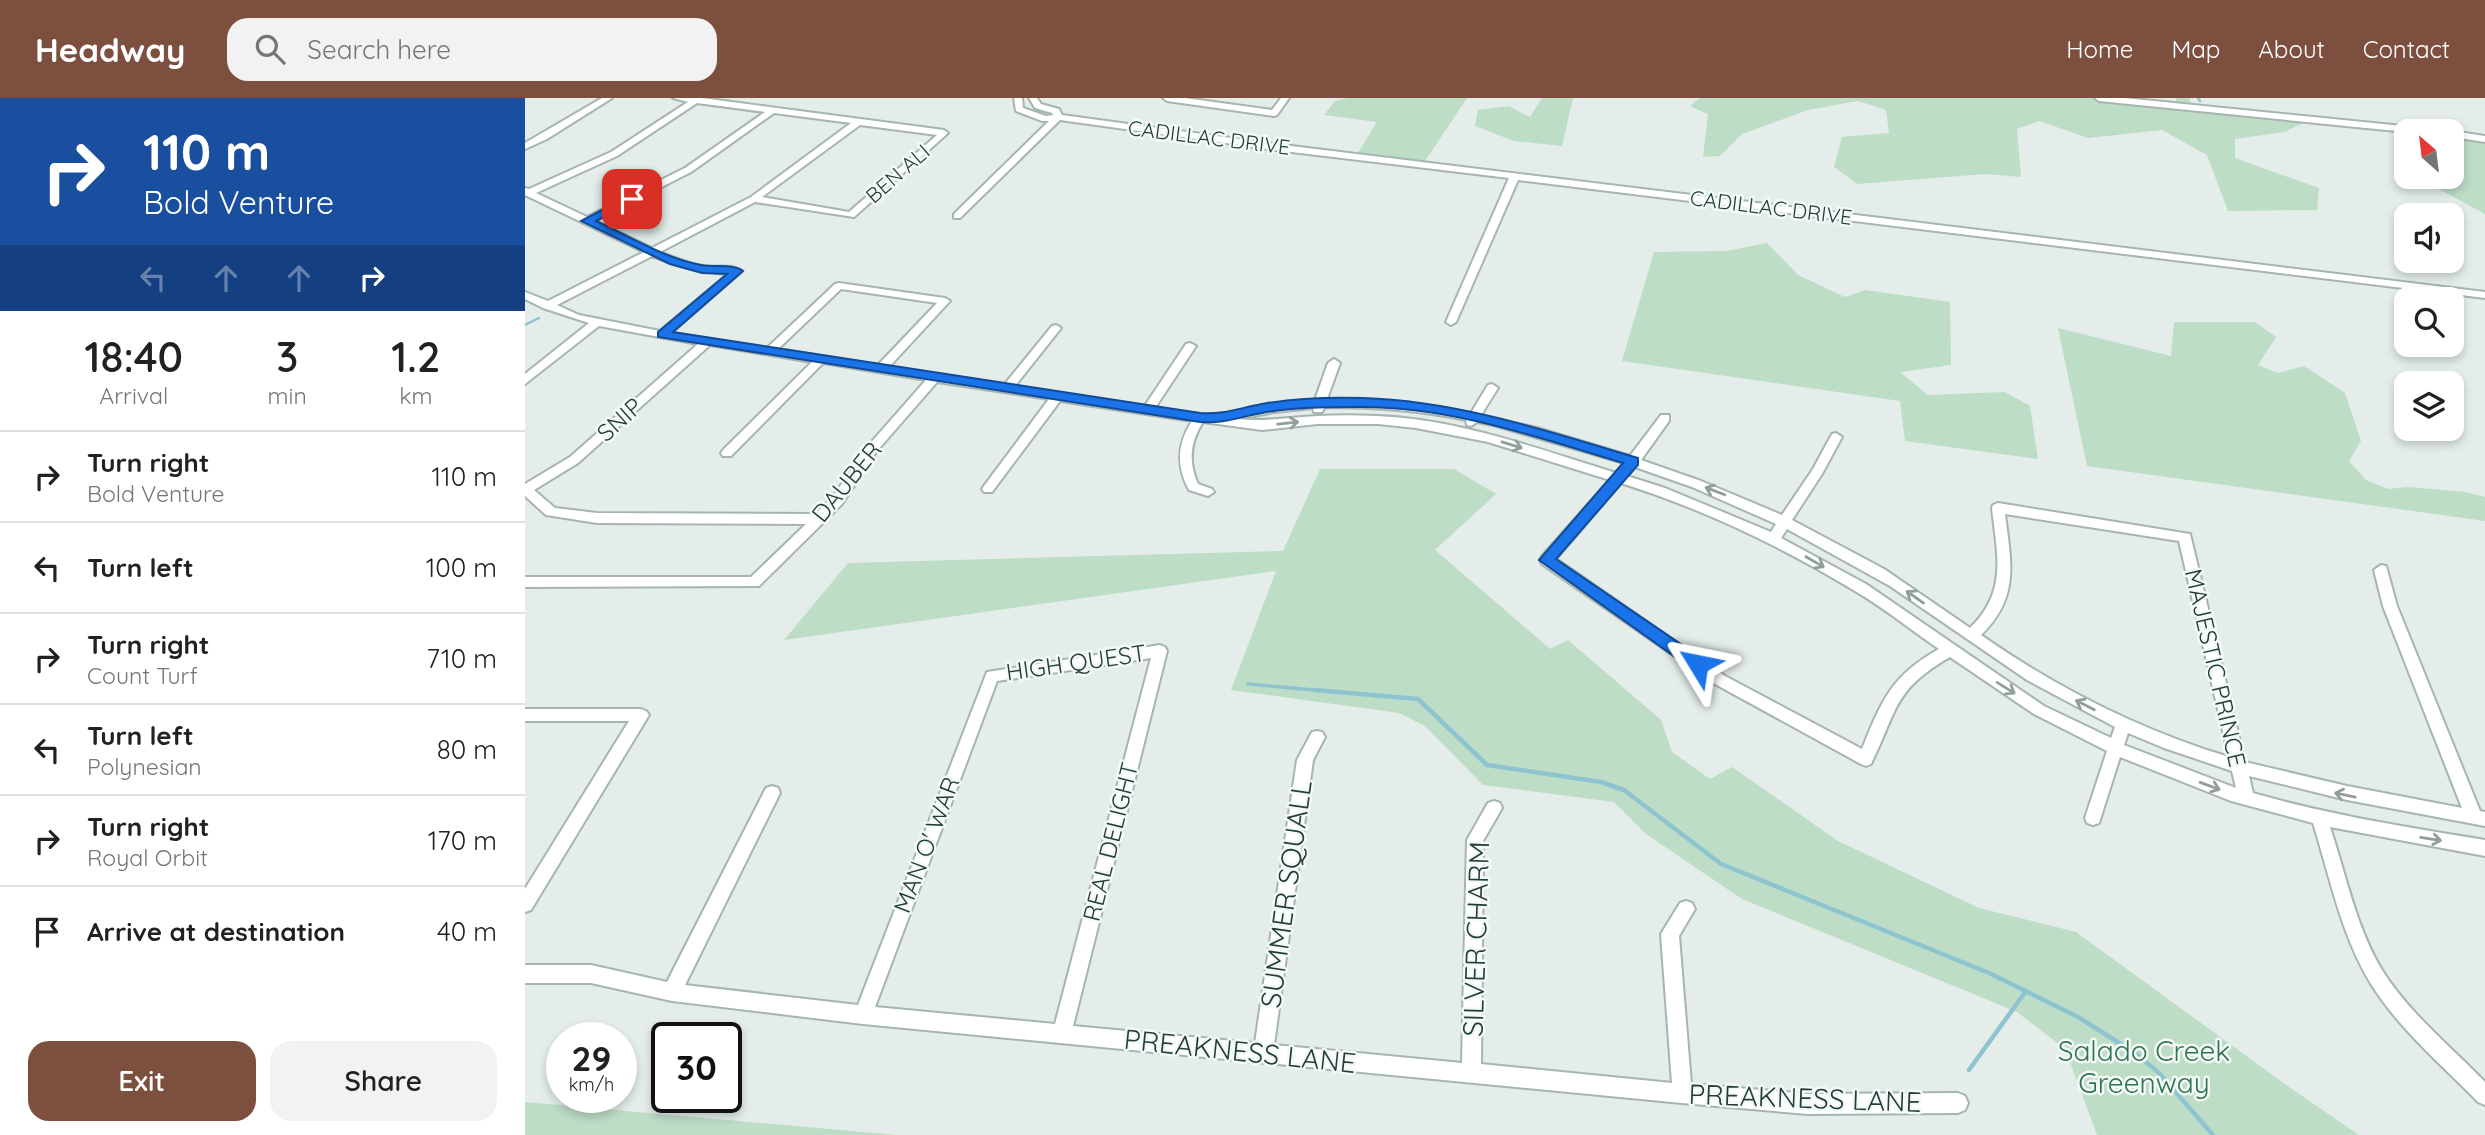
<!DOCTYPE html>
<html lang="en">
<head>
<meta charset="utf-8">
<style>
	body { margin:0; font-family:Quicksand,sans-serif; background:#f2f2f2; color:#202124; height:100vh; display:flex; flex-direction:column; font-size:26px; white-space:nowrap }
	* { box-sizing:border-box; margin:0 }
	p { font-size:23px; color:#757577 }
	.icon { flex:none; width:38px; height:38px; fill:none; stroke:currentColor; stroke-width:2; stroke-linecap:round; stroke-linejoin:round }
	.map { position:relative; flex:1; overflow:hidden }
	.panel { display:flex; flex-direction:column; background:#fff; width:525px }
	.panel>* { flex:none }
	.top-card { background:#1a4fa0; color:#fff; overflow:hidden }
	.needle { width:46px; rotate:332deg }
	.controls { position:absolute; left:1869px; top:21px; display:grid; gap:14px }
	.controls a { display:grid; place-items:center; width:70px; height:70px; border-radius:14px; background:#fff; box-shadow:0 4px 10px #0003; font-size:35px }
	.speed { position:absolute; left:21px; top:924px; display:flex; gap:14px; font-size:35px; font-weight:700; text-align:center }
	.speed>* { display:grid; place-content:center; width:91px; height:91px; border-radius:50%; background:#fff; box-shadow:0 4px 10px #0003; line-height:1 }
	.speed small { font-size:18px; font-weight:400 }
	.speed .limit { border:4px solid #111; border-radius:10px; background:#fff; color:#111 }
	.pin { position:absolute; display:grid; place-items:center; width:60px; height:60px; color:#fff; margin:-30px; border-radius:14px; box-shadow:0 4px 10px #0006 }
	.me { position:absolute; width:77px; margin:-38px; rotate:305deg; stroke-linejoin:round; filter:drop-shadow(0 0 5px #0008) }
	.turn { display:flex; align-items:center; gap:24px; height:147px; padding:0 28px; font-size:32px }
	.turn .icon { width:91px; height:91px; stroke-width:2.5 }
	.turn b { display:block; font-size:49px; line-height:60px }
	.lanes { display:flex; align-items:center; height:66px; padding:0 28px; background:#0003; justify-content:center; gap:35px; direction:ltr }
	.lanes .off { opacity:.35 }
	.eta { display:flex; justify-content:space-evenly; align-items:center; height:119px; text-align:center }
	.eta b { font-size:42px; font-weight:600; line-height:49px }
	.button { display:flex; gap:14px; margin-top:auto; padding:14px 28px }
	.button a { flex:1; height:80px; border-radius:21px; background:#7d4f3f; color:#fff; font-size:28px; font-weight:600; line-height:80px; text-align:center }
	.button a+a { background:#f2f2f2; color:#202124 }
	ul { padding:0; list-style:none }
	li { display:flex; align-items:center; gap:21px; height:91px; padding:0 28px; border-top:2px solid #e0e0e0 }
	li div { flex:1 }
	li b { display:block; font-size:26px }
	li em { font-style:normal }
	header { display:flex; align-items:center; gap:42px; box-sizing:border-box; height:98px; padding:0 35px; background:#7d4f3f; color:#fff }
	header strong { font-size:33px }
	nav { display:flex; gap:38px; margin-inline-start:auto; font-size:24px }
	.search { width:490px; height:63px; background:#f2f2f2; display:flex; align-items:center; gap:18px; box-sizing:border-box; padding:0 24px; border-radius:21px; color:#757577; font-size:26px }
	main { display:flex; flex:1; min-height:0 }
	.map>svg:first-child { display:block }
</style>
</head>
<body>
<header>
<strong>Headway</strong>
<div class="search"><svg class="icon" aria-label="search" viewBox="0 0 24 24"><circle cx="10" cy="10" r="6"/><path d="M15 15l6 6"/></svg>Search here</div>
<nav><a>Home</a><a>Map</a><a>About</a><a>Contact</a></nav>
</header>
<main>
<section class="panel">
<div class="top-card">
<div class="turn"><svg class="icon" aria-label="right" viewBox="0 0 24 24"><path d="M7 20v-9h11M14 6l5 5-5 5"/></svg><div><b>110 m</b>Bold Venture</div></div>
<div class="lanes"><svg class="icon off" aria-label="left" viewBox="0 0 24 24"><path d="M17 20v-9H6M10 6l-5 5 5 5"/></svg><svg class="icon off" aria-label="ahead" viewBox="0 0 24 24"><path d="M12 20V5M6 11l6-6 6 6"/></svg><svg class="icon off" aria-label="ahead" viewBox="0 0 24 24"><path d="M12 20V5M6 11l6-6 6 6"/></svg><svg class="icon" aria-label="right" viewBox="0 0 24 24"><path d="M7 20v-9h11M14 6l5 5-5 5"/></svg></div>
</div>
<div class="eta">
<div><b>18:40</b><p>Arrival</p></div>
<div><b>3</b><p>min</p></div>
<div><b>1.2</b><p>km</p></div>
</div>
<ul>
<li><svg class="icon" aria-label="right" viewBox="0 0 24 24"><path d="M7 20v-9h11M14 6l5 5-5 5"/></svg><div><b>Turn right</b><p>Bold Venture</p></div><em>110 m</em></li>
<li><svg class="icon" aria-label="left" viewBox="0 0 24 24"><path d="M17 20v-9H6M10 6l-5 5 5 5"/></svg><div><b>Turn left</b></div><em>100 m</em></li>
<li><svg class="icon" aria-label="right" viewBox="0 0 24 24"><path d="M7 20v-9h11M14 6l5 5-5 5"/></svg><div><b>Turn right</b><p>Count Turf</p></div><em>710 m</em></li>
<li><svg class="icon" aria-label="left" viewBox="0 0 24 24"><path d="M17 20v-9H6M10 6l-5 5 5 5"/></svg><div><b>Turn left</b><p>Polynesian</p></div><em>80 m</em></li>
<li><svg class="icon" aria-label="right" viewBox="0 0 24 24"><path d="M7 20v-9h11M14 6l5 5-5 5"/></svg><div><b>Turn right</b><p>Royal Orbit</p></div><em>170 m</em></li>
<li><svg class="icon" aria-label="arrive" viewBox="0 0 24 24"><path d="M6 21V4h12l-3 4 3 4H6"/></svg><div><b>Arrive at destination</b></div><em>40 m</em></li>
</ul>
<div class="button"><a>Exit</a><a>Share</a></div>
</section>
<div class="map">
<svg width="1960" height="1037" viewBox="0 0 1960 1037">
	<rect width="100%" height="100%" fill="#e4ede9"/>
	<g fill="#bdddc7">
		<polygon points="823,0 942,0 900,63 833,55 852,24 799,17 810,3"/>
		<polygon points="1017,0 1048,0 1037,48 989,43 950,28 953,12 984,8 1005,19"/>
		<polygon points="1175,0 1599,0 1652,5 1651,0 1664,0 1667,7 1918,33 1881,33 1881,48 1871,32 1783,23 1759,34 1710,41 1710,60 1794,90 1792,112 1703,113 1682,57 1637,32 1563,40 1514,23 1492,31 1496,79 1460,76 1332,86 1309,69 1317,39 1364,35 1361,12 1333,3 1283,12 1217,36 1195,58 1178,59 1183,16 1165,8"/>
		<polygon points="1927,34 1960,38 1960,116 1910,89 1903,79 1927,79"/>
		<polygon points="1242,145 1273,177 1320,199 1340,192 1425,204 1426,267 1375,274 1403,297 1480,294 1505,308 1513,361 1380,343 1375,303 1097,263 1129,154 1201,153"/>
		<polygon points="1649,224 1730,224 1751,239 1733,267 1753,275 1779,268 1820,295 1836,343 1824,363 1841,382 1863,391 1883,389 1940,394 1960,399 1960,423 1562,368 1533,230 1646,258"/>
		<polygon points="795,371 929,371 971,396 910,452 1025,551 1043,542 1136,622 1147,654 1185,681 1207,669 1313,743 1454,810 1551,834 1764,989 1834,1037 1572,1037 1540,951 1492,914 1217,801 1121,736 1089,704 958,687 900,628 874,615 706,592 751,473 259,542 323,465 758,453"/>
		<polygon points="0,1004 371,1037 0,1037"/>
	</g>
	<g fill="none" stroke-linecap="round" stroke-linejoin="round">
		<g stroke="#8dc4d0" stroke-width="2.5">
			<polyline points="1673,0 1675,3"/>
			<polyline points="0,227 14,220"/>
		</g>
		<polyline stroke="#8dc4d0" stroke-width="3.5" points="723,586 810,594"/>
		<g stroke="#8dc4d0" stroke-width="4.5">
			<polyline points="790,592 893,601 962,667 1076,684 1099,692 1196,766 1464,875 1553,919 1610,955 1634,975 1688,1037"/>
			<polyline points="1444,972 1501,893"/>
		</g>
		<defs>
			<g id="minor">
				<polygon points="77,0 87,0 22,41 0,51 0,45"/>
				<path d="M148,0h29l242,32 4,3 -94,84 -99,-15 -95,50c14,6 28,12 43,14 13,2 29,-2 39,5l-71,62 96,15 68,-64 4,-1 106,15 5,3 -61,66 115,18 48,-59 4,-1 5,3 -46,58 129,21 42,-63 4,-1 6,3 -41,62 67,9 6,-4 46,-9 41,-4 13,-37 6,-4 6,4 -13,36 79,3 65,11 17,-28 4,-1 6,4 -17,27 56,13 93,28 31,-41h8v6l-28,39 60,21 81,34 31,-46 19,-35 4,-1 6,4 -20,37 -30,46 92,49 86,59c38,-37 27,-73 22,-120l1,-3 5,-2 192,31 55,228 102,24 115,22 -79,-202 -9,-36 7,-5 5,1 11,40 83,205 5,1v14l-138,-26 -98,-24 4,17c76,22 154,34 232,47v16l-155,-29c16,48 26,100 52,143 27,43 68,76 103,112v23l-7,-3c-37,-38 -79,-73 -107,-118 -30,-49 -41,-107 -58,-161l-82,-22 -111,-44 -21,66 -6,2 -6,-2 -2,-5 22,-67 -73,-37 -84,-57c-57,33 -52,52 -79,107l-5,2 -5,-2 -146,-80 -173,-120 -2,-4 2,-4 68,-76 -122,-38 -72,-14 -38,-4h-61l-55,6 -59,-8c-13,20 -15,40 -5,62l14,5 2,3 -6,4 -19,-6c-13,-24 -12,-46 3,-69l-132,-20 -68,91h-8l-2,-3 2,-3 65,-87 -112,-17 -61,70 -34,52 -83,82 -234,1v-10h226l55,-53 -209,-1 -51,-8 -21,-19v-12l45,-27 128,-113 -99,-18 -74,58v-10l64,-51 -46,-15 -18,-9v-7l23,9 96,-49 -119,-57v-7l4,1 82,-37 77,-50zM172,5l68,9 -80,56 -98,49 -51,-24 81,-37zM249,15l77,10 -100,74 -99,51 -57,-27 96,-49zM335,27l77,10 -88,77 -87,-15zM127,158c25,11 49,16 76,18l-68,57 -81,-16 -22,-10zM316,191l96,14 -59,62 -100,-16zM185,247l102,17 -89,88 -2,3 2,3h8l92,-93 103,17 -58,66 -36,52 -17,16 -218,-1 -42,-5 -21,-18 44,-27zM800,309c47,0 94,3 141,13l1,5 4,1 6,-4 16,3 131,38 -8,10c-78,-24 -157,-54 -239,-57 -20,-1 -40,-1 -59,0 -28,1 -52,6 -80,3l36,-7 39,-4 1,4h8zM1110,369l57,20 84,37 -5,8 -106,-44 -38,-12zM1096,385c82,26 160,63 234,108 29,17 56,39 84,58 -48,27 -57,51 -77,100l-137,-73 -169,-117zM1480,416l174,27 50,216c-89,-27 -172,-69 -248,-122 39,-38 30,-72 24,-121zM1262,431l103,57 137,94 88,47 -4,11 -67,-32 -178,-122 -85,-46zM1603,635l36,15 68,23 4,17 -112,-43z"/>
				<polygon points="489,0 497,0 498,10 521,18 528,17 527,15 510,10 504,0 512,0 516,6 534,11 537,17 750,46 1960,194 1960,200 993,82 931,224 926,227 921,224 984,80 750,52 535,22 435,120 429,120 429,116 524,23 517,23 491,13"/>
				<polygon points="638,0 660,0 747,12 756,0 764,0 752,17 749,18 642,3"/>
				<polygon points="1570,0 1599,0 1898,30 1902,33 1881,34 1574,3"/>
				<polygon points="1927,33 1960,38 1960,44 1927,39"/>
				<path d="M635,547l5,2 2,4 -94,375 182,17 42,-283 15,-28 5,-1 5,1 3,5 -12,23 -39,285 188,18 5,-223 21,-37 6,-2 6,2 2,5 -19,33 -2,223 191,19 -11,-149 19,-31 6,-2 6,2 3,6 -16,27 12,148 117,10 150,-1 7,3 3,7 -3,7 -7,3 -150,1 -126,-11 -819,-79 -191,-23 -81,-18h-66v-18h66l76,17 99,-194 6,-2 6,2 2,5 -95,192 173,20 129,-333zM626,560l-96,366 -180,-17 122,-326z"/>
				<polygon points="0,611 116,611 121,613 124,617 6,812 0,814 0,791 104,623 0,623"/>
			</g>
		</defs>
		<use href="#minor" stroke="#a6b5b0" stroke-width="4"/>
		<use href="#minor" fill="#fff" fill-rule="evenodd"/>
	</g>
	<defs><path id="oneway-shaft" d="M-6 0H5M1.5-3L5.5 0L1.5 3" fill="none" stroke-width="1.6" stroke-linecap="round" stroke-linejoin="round" transform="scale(1.75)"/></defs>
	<g stroke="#919e9c">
		<use href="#oneway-shaft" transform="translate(763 325) rotate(-6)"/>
		<use href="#oneway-shaft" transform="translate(987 347) rotate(17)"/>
		<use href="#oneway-shaft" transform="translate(1190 393) rotate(-159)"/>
		<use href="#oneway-shaft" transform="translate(1290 464) rotate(30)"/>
		<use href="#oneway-shaft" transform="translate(1390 499) rotate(-145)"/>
		<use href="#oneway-shaft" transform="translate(1481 590) rotate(32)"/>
		<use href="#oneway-shaft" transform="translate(1560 607) rotate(-153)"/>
		<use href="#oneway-shaft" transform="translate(1685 688) rotate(20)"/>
		<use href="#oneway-shaft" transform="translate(1820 697) rotate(-168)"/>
		<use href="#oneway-shaft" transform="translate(1906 741) rotate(9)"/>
	</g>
	<path fill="#1a73e8" stroke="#114b97" stroke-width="2" d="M103,98l9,3 -41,22c33,15 68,37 105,44 13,3 32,-2 42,6l-70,61 527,81c22,2 40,-5 62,-9 33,-6 68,-7 101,-6 95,3 184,33 275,60v7l-82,94 148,101 2,4 -2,5h-12l-153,-109 84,-97c-86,-26 -174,-57 -265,-56 -32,0 -64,0 -96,6 -22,4 -39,11 -62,9l-542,-85v-5l69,-58 -25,-1 -32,-9 -89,-43z"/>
	<g text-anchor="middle" stroke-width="5" stroke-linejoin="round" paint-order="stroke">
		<g font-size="21" fill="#233e38" stroke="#f4f9f7">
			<text transform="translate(684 40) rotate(7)" y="7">CADILLAC DRIVE</text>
			<text transform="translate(373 76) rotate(-41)" y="7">BEN ALI</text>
			<text transform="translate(1246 110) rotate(7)" y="7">CADILLAC DRIVE</text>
		</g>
		<g font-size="24" fill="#233e38" stroke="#f4f9f7">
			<text transform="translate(95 322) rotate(-42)" y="8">SNIP</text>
			<text transform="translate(322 384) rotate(-51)" y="8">DAUBER</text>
			<text transform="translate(551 565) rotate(-8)" y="8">HIGH QUEST</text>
			<text transform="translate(1690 570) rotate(77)" y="8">MAJESTIC PRINCE</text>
			<text transform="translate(586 744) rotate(-76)" y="8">REAL DELIGHT</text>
			<text transform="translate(402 747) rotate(-69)" y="8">MAN O' WAR</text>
		</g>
		<g font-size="28" fill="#233e38" stroke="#f4f9f7">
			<text transform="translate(761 796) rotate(-82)" y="10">SUMMER SQUALL</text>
			<text transform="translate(951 841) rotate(-88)" y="10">SILVER CHARM</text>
			<text transform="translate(715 953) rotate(6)" y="10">PREAKNESS LANE</text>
			<text transform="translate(1280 1000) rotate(2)" y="10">PREAKNESS LANE</text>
		</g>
		<g font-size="28" fill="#2e744c" stroke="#f4f9f7">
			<text x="1619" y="963">Salado Creek<tspan x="1619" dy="32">Greenway</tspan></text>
		</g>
	</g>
</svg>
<div class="controls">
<a><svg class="needle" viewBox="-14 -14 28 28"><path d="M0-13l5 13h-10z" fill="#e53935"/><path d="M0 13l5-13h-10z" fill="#757577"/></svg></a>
<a><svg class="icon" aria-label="sound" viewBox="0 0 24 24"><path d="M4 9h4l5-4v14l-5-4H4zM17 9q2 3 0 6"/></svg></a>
<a><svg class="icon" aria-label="search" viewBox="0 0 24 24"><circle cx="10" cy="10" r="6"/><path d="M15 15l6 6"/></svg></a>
<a><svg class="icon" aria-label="layers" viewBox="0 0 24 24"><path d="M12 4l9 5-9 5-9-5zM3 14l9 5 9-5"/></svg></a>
</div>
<div class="speed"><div>29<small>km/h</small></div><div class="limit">30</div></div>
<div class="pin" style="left:107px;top:101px;background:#d93025"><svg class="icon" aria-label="arrive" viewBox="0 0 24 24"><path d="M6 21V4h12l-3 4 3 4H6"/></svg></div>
<svg class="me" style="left:1173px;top:566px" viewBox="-20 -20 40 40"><path d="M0-17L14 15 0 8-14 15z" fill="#1a73e8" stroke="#fff" stroke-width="4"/></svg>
</div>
</main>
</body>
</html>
